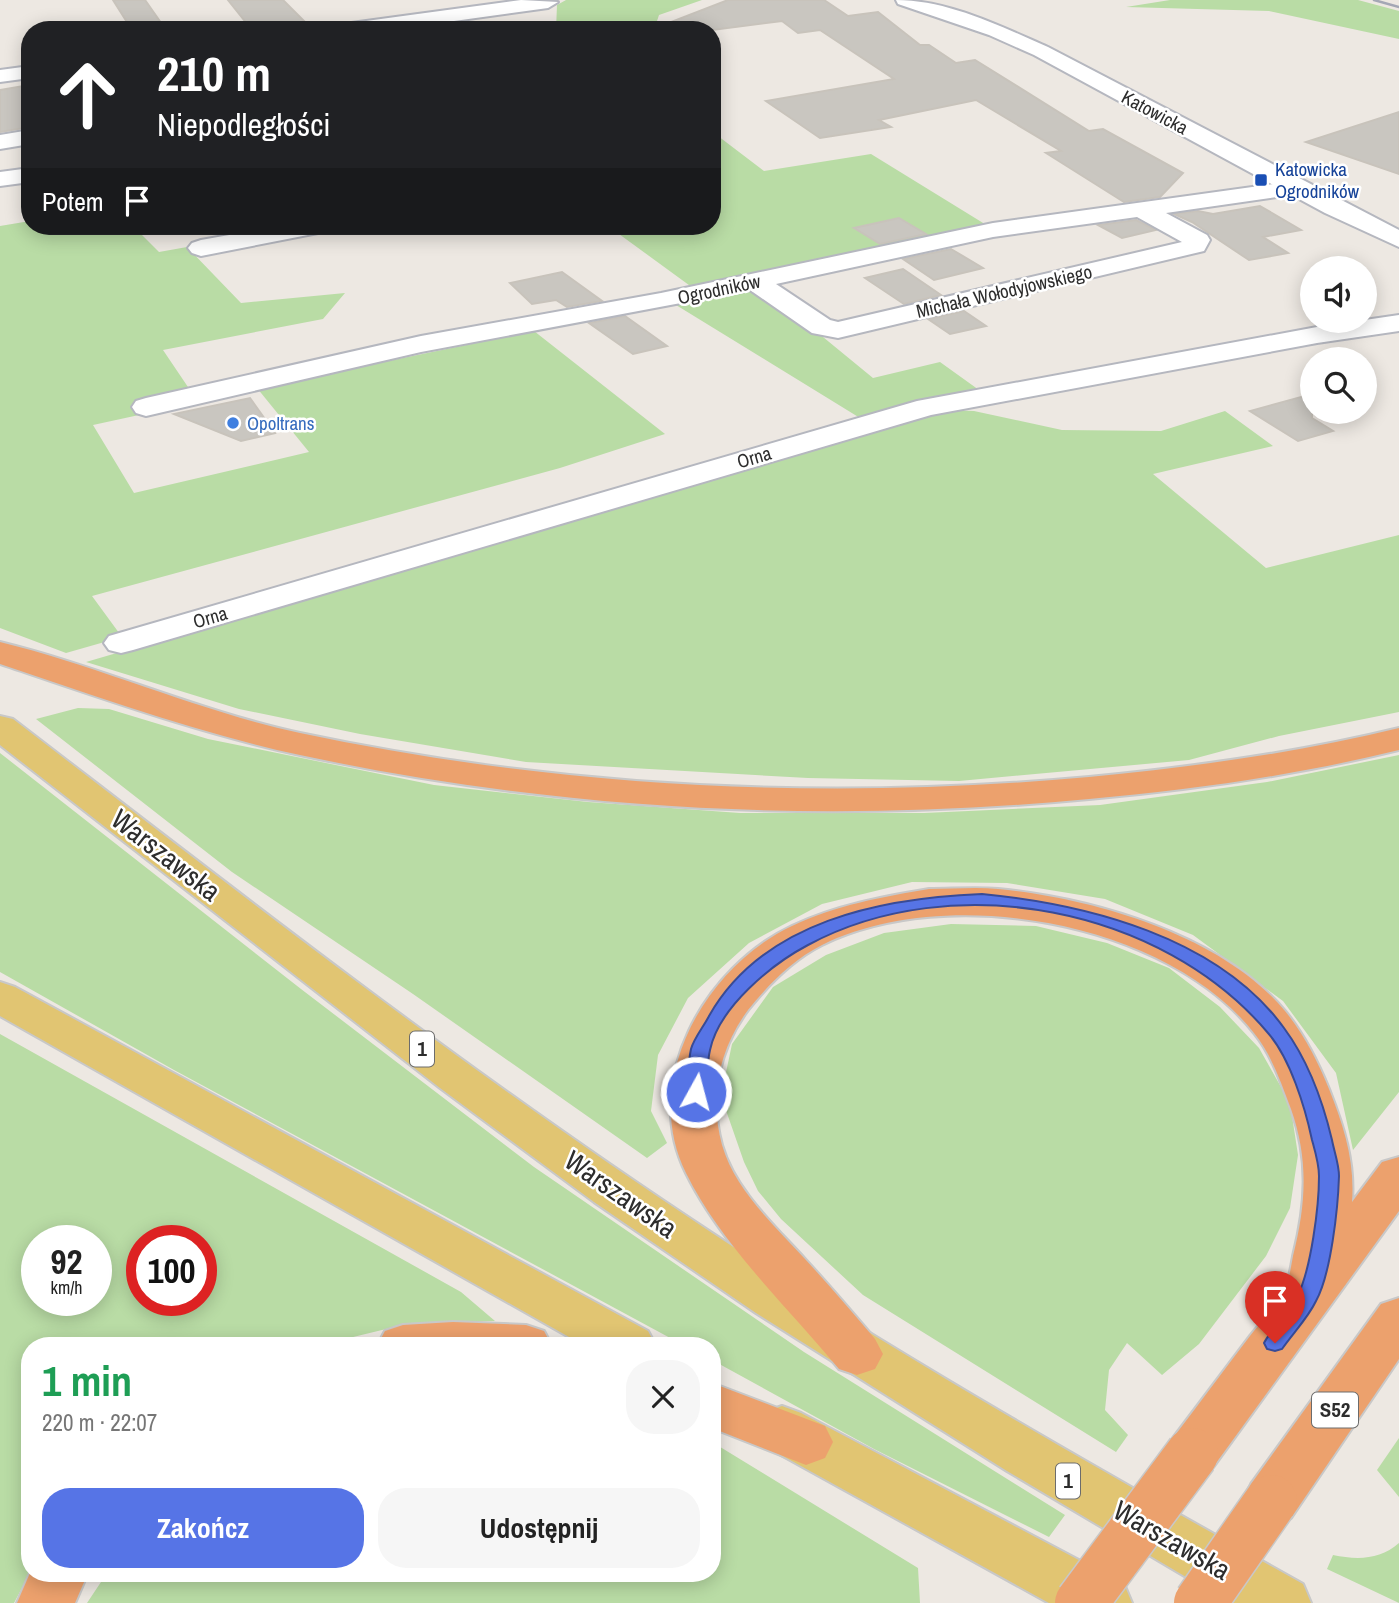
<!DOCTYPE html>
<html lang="pl">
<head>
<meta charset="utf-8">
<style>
	body { margin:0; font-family:"Archivo Narrow",sans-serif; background:#f6f6f6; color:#222; height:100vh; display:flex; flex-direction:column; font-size:26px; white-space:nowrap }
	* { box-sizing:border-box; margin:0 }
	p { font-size:23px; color:#767676 }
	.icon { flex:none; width:38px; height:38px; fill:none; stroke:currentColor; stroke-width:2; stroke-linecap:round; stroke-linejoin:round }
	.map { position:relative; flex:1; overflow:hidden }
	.drawer { position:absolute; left:21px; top:1337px; width:700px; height:245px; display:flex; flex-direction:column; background:#fff; border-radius:28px; box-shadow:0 4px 18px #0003 }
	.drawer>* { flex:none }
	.hud { position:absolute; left:21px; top:21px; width:700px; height:214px; border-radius:28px; box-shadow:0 4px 18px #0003; background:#202124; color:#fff; overflow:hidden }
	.controls { position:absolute; left:1300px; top:256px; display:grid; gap:14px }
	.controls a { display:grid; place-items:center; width:77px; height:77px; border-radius:50%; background:#fff; box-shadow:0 4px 18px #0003; font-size:35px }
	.speed { position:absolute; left:21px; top:1225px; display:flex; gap:14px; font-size:35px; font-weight:700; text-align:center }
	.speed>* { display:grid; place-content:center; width:91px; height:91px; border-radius:50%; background:#fff; box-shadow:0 4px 18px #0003; line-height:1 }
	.speed small { font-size:18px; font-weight:400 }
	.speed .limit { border:10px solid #d22; background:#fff; color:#111 }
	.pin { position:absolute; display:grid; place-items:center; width:60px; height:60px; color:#fff; margin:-72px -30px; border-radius:50% 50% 50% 0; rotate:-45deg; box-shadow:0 0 7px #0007 }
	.pin .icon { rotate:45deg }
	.me { position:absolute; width:77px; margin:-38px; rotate:7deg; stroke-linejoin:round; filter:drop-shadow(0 0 5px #0008) }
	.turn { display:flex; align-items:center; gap:24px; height:147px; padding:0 21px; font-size:32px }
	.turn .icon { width:91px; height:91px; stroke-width:2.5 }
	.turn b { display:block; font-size:49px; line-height:60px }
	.then { display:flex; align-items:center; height:66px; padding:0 21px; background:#0003; gap:14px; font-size:26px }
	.round { display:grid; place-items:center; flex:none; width:74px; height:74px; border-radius:28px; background:#f6f6f6 }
	.overview { display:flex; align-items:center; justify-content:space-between; height:119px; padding:0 21px }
	h1 { font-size:42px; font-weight:700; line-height:52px; color:#1e9e55 }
	.button { display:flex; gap:14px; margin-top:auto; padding:14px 21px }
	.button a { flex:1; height:80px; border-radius:28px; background:#5674e6; color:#fff; font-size:28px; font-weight:700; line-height:80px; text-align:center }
	.button a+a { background:#f6f6f6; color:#222 }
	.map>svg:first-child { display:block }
</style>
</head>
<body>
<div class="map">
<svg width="1399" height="1603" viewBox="0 0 1399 1603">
	<rect width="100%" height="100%" fill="#ede8e2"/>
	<g fill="#b9dca5" fill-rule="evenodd">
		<polygon points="566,0 702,0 659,15 654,30 556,30 557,5"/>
		<polygon points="1170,0 1358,0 1399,11 1399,39 1269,11 1126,7"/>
		<polygon points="712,136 718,136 764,171 871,154 988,226 693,288 608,226 712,226"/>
		<polygon points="30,221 30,226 133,226 159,252 187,247 241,303 345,293 323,319 163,350 190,390 131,405 139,415 93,425 134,493 309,452 257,388 534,331 665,434 560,468 92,596 122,637 66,653 0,628 0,226"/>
		<polygon points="750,288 823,337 873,378 940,362 979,390 860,418 676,305"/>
		<polygon points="945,410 974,411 1062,430 1161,431 1225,411 1273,446 1153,474 1266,568 1399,535 1399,712 1279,736 1189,760 959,781 808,778 526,762 360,734 239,709 86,662"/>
		<polygon points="78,708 109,709 208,739 434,785 588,802 740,813 924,813 1100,805 1267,782 1399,755 1399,1092 1353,1150 1336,1073 1283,1001 1193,935 1105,899 1007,883 912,882 822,904 749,943 688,998 658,1055 651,1111 667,1143 647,1158 413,994 232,872 36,719"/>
		<polygon points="0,753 301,989 534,1167 804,1352 1065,1515 1049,1537 874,1449 712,1360 712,1346 685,1346 174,1070 0,972"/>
		<polygon points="951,924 1036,926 1107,943 1169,968 1220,1007 1259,1048 1290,1103 1298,1155 1290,1208 1266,1256 1199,1344 1162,1375 1127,1343 1109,1370 1105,1410 1128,1435 1116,1452 863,1295 781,1219 758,1191 744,1162 721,1096 732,1044 773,987 826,955 884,933"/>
		<path d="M0,1034l461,258 34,29 -84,2 -95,23h-286v227l-16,30h-14zM37,1241h59v59h-59zM142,1241h59v59h-59z"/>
		<polygon points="1399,1438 1399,1497 1377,1470"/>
		<polygon points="712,1442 918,1568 920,1603 87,1603 107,1573 712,1573"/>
		<path d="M1399,1543v60l-72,-34 6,-14c24,5 47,5 66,-12z"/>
	</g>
	<g fill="#c9c6c0" stroke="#c8c3bb" stroke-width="2">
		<polygon points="113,0 145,0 166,30 132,30"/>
		<polygon points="228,0 283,0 307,24 252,30"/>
		<polygon points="728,0 824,0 848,16 878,12 920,45 929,45 956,63 975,60 1089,131 1103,129 1183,173 1160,197 1124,202 1046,153 1061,151 976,100 879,120 891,127 820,138 766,101 894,79 820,30 798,33 782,21 712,30 659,30 658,27"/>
		<polygon points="30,85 30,127 0,132 0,90"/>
		<polygon points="1399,112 1399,174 1306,142"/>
		<polygon points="1260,206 1301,230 1263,237 1288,253 1249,260 1192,222 1174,214 1198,211 1213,214"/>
		<polygon points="899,218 926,234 880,244 854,228"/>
		<polygon points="1136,220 1156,230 1122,238 1098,225"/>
		<polygon points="951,249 983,268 934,280 903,259"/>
		<polygon points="903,269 941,295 904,304 865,278"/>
		<polygon points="562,272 602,301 567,307 556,300 532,304 510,283"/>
		<polygon points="964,311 986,326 950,334 928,319"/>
		<polygon points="625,316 667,346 633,354 589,323"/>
		<polygon points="1312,394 1312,418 1333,431 1298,441 1250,411"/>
		<polygon points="250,398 275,433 241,441 174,414"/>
	</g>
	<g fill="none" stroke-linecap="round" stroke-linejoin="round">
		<defs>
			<g id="minor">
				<polygon points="521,0 558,2 548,8 389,30 334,30 344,24"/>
				<polygon points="30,66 30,78 0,82 0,70"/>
				<polygon points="30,130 30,144 0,149 0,135"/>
				<polygon points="30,168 30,182 0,186 0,172"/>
				<path d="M1296,181l8,2 4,5 -4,5 -138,20 41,22 3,5 -6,11 -366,87 -26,-5 -62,-43 -329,62 -275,64 -10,-3 -4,-6 4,-6 10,-3 275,-62 240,-43 332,-70zM1137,217l45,25 -344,80 -8,-2 -54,-36 217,-47z"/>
				<polygon points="280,226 330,226 327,231 318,233 201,256 192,253 188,248 192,243 201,240"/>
				<polygon points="1399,315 1399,331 1317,343 931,415 133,650 121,653 109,650 104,643 109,636 917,401 1317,327"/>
			</g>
			<path id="tertiary" d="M896,0c52,0 104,26 152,47l351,183v17l-74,-34 -291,-158 -45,-20 -91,-31z"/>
			<g id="primary">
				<path d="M0,716l13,3c229,176 457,355 699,514 192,126 391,239 591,351l8,19h-81l-223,-132 -251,-158 -162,-111 -154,-114 -440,-343z"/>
				<polygon points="0,982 15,987 648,1331 656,1346 585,1346 0,1016"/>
				<polygon points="782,1406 801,1413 1124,1584 1132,1603 1049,1603 763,1445 755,1429 763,1413"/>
			</g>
			<g id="motorway">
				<path d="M0,642c102,25 198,69 300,91 260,55 525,68 789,44 104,-10 208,-24 310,-49v22c-102,25 -206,40 -310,49 -264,25 -529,12 -789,-44 -102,-22 -201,-58 -300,-91z"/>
				<path d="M929,889c23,0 47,-2 69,0 95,9 224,46 287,122 19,23 33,51 44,78 15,38 26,72 23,113l30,-40 17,-5v54l-188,259 -19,7 -19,-7 -8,-16 8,-16c26,-34 51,-68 77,-102 11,-14 27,-30 35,-46 4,-10 6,-23 8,-34 13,-52 16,-96 -2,-147 -10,-26 -19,-54 -37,-76 -88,-112 -307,-150 -432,-88 -30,15 -54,40 -74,65 -29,39 -39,87 -26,135 13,45 52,80 83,114 24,26 47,53 70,80l8,15 -8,15 -18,6 -18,-6c-52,-63 -117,-123 -153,-196 -46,-92 19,-206 106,-247 44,-21 90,-29 137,-37z"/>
				<polygon points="1399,1298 1399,1359 1291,1518 1271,1525 1251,1518 1243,1501 1251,1484 1381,1304"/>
				<polygon points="453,1322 526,1325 544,1331 552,1346 377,1346 385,1331 403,1325"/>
				<polygon points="712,1383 825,1426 833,1442 825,1458 806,1465 712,1428"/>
				<polygon points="30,1573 88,1573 75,1603 17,1603"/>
			</g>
		</defs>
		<use href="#minor" stroke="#b5b7bf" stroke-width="4"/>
		<use href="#tertiary" stroke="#b5b7bf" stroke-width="4"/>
		<use href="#primary" stroke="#c8c8c8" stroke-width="4"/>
		<use href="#motorway" stroke="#c8c8c8" stroke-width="4"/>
		<use href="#minor" fill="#fff" fill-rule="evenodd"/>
		<use href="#tertiary" fill="#fff" fill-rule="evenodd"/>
		<use href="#primary" fill="#e1c572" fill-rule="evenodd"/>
		<use href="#motorway" fill="#eca16d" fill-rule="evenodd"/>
		<polyline stroke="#a4a7b5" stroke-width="2.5" points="1374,0 1399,7"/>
		<defs>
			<g id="motorway-bridge">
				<polyline points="1081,1603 1192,1454"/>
				<polyline points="1200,1603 1271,1501"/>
			</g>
		</defs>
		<use href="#motorway-bridge" stroke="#c8c8c8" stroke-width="55" stroke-linecap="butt"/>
		<use href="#motorway-bridge" stroke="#eca16d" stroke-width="52"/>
	</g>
	<path fill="#5674e6" stroke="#384b96" stroke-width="2" d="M982,894c105,10 236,43 302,134 23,31 39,74 48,112 2,11 7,24 7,36 -1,32 -8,98 -23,125 -8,17 -23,32 -34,48l-7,2 -8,-2 -3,-6c9,-17 26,-30 34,-48 13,-27 21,-88 21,-119 0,-12 -4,-25 -7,-36 -7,-33 -22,-82 -44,-107 -106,-126 -315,-166 -460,-88 -36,19 -89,62 -98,105 -3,13 -3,28 -5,42l-3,5h-13l-3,-5c2,-14 2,-29 5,-43 3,-11 13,-23 18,-33 54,-95 172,-118 273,-122z"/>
	<rect fill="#1a4fb4" stroke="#fff" stroke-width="2.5" x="1254" y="173" width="14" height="14" rx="3.5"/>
	<circle fill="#3f7fe0" stroke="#fff" stroke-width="2.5" cx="233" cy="423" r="7"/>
	<g text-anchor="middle" stroke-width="5" stroke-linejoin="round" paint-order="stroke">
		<g font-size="19" fill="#2d2d2d" stroke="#fff">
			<text transform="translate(1155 112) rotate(28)" y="7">Katowicka</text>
			<text transform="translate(719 289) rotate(-12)" y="7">Ogrodników</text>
			<text transform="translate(1004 291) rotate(-13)" y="7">Michała Wołodyjowskiego</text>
			<text transform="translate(754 457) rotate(-16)" y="7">Orna</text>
			<text transform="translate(210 617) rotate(-16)" y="7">Orna</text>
		</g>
		<g font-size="19" fill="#164399" stroke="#fff" text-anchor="start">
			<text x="1275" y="176">Katowicka<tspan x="1275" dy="22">Ogrodników</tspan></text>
		</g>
		<g font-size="19" fill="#366cbe" stroke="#fff" text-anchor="start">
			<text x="247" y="430">Opoltrans</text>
		</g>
		<g fill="#fff" stroke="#6c6c6c" stroke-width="2">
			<rect x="410" y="1031.5" width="24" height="35" rx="5"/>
			<rect x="1312" y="1392.5" width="46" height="35" rx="5"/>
			<rect x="1056" y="1463.5" width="24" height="35" rx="5"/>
		</g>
		<g font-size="21" font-weight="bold" fill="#2d2d2d">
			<text x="422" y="1056">1</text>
			<text x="1335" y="1417">S52</text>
			<text x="1068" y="1488">1</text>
		</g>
		<g font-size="28" fill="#2d2d2d" stroke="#fff">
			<text transform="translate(166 855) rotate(38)" y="10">Warszawska</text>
			<text transform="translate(621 1194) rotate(35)" y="10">Warszawska</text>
			<text transform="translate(1172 1540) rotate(30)" y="10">Warszawska</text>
		</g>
	</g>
</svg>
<div class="controls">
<a><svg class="icon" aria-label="sound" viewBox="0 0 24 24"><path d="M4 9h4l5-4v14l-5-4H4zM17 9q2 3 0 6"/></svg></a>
<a><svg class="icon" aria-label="search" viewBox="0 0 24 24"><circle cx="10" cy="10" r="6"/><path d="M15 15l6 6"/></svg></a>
</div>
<div class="speed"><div>92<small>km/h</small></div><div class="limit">100</div></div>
<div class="pin" style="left:1275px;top:1343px;background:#d93025"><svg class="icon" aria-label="arrive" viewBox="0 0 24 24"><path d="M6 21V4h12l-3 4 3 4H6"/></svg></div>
<svg class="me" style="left:696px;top:1092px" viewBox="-20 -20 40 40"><circle r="17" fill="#5674e6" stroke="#fff" stroke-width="3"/><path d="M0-11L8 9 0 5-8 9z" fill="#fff"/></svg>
<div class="hud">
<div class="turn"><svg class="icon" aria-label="ahead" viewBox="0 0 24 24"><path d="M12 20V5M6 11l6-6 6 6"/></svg><div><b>210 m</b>Niepodległości</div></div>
<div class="then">Potem<svg class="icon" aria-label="arrive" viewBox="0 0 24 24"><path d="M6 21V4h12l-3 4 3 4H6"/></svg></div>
</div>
<section class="drawer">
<div class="overview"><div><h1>1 min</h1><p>220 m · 22:07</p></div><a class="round"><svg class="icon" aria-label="close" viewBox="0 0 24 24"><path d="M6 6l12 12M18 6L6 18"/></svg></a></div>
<div class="button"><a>Zakończ</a><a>Udostępnij</a></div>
</section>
</div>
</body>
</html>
